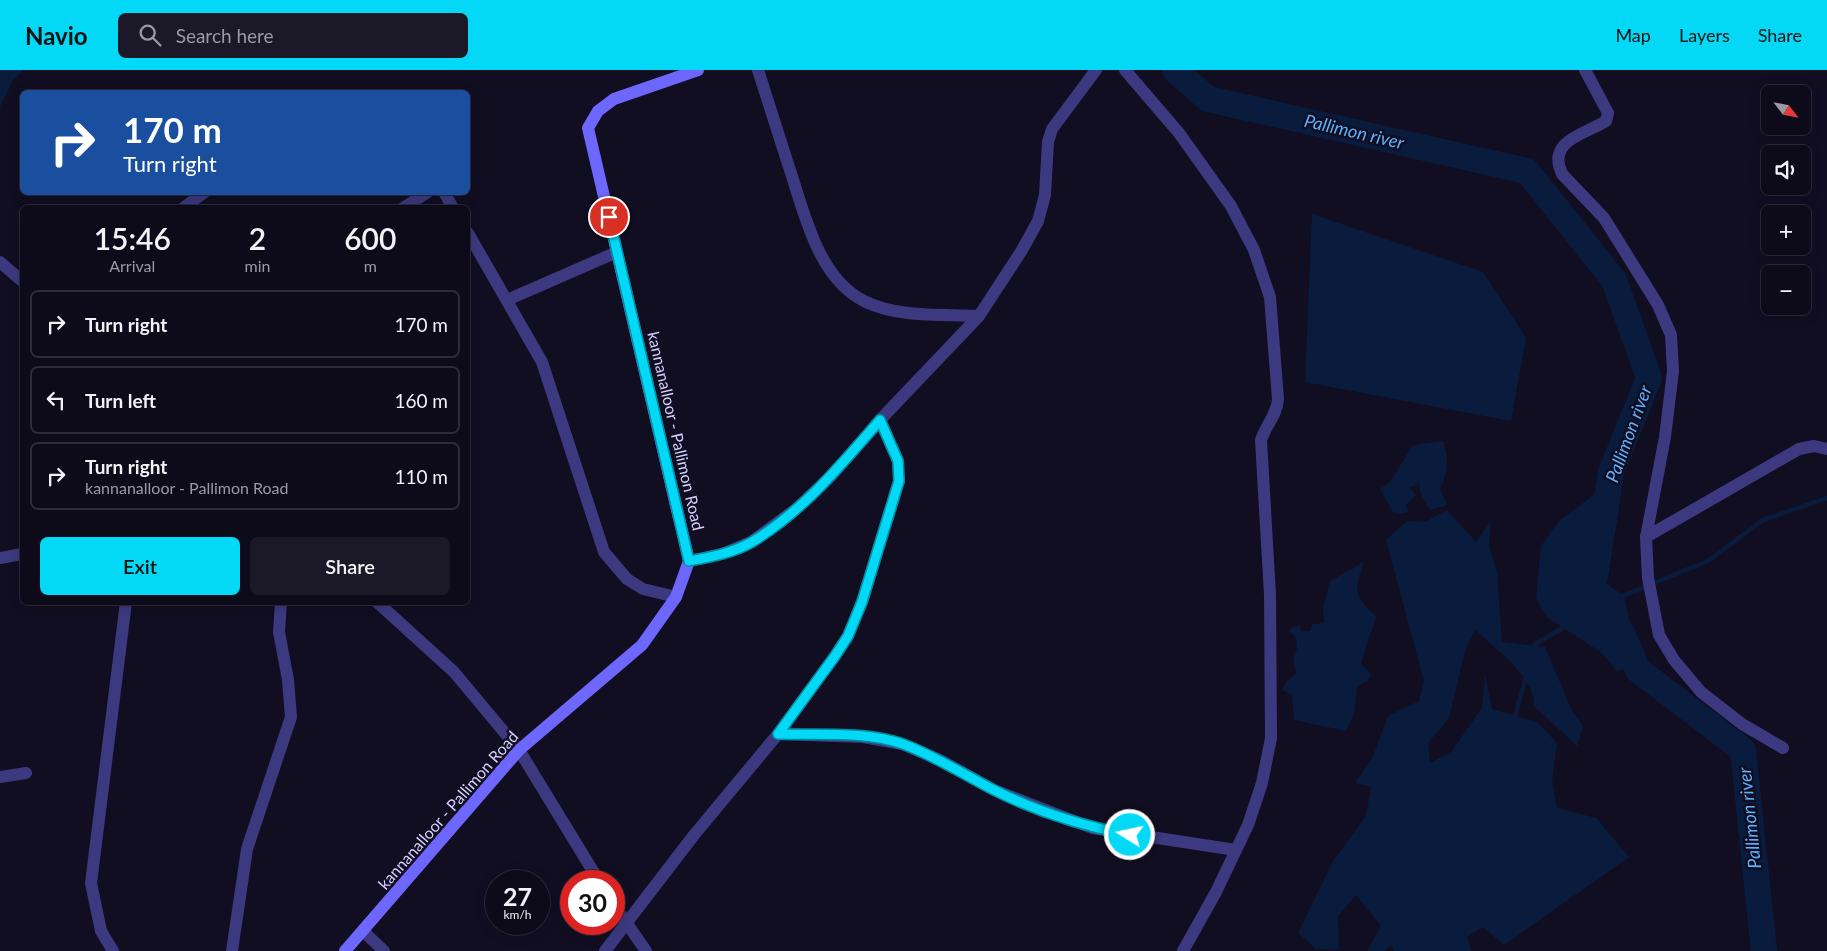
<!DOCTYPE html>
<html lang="en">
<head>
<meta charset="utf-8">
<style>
	body { margin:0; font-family:Lato,sans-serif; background:#1b1827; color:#f1f3f6; height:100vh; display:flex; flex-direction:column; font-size:19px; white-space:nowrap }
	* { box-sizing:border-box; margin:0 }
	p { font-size:16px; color:#9a9aa2 }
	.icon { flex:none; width:28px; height:28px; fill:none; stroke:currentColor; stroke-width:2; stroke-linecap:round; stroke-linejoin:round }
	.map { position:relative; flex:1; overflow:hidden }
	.drawer { position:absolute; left:20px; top:135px; width:450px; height:400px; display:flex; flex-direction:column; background:#0d0a1a; border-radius:8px; box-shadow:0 2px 12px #0003,0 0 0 1px #2d2b39 }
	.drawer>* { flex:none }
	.banner { position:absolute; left:20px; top:20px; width:450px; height:105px; border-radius:8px; box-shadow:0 2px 12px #0003,0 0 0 1px #2d2b39; background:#1a4fa0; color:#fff; overflow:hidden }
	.needle { width:32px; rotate:122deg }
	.controls { position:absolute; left:1761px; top:15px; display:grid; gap:10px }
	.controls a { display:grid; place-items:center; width:50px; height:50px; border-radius:8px; background:#0d0a1a; box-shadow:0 2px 12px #0003,0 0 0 1px #2d2b39; font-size:25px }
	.speed { position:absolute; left:485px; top:800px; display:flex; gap:10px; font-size:25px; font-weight:700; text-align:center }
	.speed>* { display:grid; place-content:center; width:65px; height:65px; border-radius:50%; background:#0d0a1a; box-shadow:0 2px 12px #0003,0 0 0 1px #2d2b39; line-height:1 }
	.speed small { font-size:12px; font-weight:400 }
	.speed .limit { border:8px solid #d22; background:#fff; color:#111 }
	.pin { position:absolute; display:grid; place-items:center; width:42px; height:42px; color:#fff; margin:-21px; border:2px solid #fff; border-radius:50%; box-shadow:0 1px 5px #0007 }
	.me { position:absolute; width:55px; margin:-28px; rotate:280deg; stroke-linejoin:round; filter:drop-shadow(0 0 4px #0008) }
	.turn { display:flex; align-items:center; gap:18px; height:105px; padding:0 20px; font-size:22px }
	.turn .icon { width:65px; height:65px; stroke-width:2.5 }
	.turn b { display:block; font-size:35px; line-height:42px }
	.eta { display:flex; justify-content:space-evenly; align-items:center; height:85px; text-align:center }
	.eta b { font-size:30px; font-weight:600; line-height:35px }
	.button { display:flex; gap:10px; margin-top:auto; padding:10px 20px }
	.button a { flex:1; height:58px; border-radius:8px; background:#03d9f6; color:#111; font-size:20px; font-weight:600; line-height:58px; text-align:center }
	.button a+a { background:#1b1827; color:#f1f3f6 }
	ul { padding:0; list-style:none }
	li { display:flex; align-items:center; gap:15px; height:68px; margin:0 10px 8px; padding:0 10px; border:2px solid #2d2b39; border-radius:8px }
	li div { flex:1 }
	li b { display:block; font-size:19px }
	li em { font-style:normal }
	header { display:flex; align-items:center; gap:30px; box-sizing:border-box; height:70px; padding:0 25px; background:#03d9f6; color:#111 }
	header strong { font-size:24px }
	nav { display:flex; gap:28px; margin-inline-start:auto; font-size:18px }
	.search { width:350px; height:45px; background:#1b1827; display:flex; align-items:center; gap:12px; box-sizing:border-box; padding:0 18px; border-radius:8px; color:#9a9aa2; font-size:19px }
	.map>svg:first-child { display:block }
</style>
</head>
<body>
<header>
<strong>Navio</strong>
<div class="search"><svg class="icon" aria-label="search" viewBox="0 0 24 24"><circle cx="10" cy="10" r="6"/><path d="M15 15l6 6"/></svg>Search here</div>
<nav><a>Map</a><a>Layers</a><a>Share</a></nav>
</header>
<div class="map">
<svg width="1827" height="881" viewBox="0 0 1827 881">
	<rect width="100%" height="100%" fill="#110e22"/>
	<g fill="#0a1c3e">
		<polygon points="0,0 24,0 13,10 0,37"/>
		<polygon points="1312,144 1483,202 1526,268 1511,351 1305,312"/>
		<path d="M1443,371c6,19 5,30 -3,48l7,16 -17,5 -8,-13 -3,-13 -10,3 7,8 -10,10 2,7 -9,2 -6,-2 -13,-23 10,-7 23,-37z"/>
		<polygon points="1595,424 1620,429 1607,514 1624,526 1631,559 1642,594 1617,601 1602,583 1547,547 1536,528 1541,476 1559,451"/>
		<path d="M1447,440l29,32 15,-21 -2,24 8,29 5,68 43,5 27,64 11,15 -6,20 -43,-40c2,-28 -40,-59 -59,-76l-10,21 -16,67 -21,25 2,20 21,-11 31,-44 3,-33 7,34 45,13 20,21 -5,38 5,27 39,10 33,39 -125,88 -21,-18 -16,10 4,14h-77l-3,-6 -7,6h-17l14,-25 -25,-31 -18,21 1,34 -23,-1 -18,-16 35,-72 33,-45 5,-29 -16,-4 17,-24 16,-43 31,-15 5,-20 -38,-141 21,-19 18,1z"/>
		<path d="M1364,492c-11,28 -10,35 13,55l-8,20 -8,27 10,11 -4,6 -10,5 -3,28 -8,17 -52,-11 -2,-26 -10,-4 5,-9 10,-8 -4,-13 4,-11 -1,-12 -7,-6 4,-4 8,-2 -1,6h10l3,-7 11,-1 -1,-15 7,-27z"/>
	</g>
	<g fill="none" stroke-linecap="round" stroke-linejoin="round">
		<g stroke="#0a1c3e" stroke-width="4.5">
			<polyline points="1620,527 1708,491 1763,450 1827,428"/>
			<polyline points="1533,580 1535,574 1568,555"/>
			<polyline points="1514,650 1526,607"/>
		</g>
		<g stroke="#0a1c3e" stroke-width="26">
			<polyline points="1175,0 1208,29 1527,101 1614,210 1649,308 1611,402 1602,462"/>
			<polyline points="1622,563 1638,600 1743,680 1764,881"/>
		</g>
		<g stroke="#3d3980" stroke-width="12">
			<path d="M758,0c10,31 20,63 30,94 16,47 29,115 78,138 34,16 76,12 113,14"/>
			<path d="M1125,0l54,63 52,73 23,44 16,47 8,102c-1,16 -12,26 -17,41l9,155 1,143 -9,45 -14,42 -32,67 -33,59"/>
			<path d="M1585,0l23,43 -2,8c-20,13 -60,19 -44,53l42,44 54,87 13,30 2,36 -8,66 -19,100 2,41 11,57 15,25 27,32 41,32 41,24"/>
			<polyline points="444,122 453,138"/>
			<polyline points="183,138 205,122"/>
			<polyline points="403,138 428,122"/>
			<polyline points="468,163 542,292 604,482 627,509 643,519 676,527"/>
			<polyline points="0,192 22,211"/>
			<polyline points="507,230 617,182"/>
			<polyline points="1646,467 1799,379 1814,376 1827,379"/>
			<polyline points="0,488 22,484"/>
			<polyline points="689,491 722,484 751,472 796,439 831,406 880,350 979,246 1022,180 1038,151 1045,125 1048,72 1052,59 1096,0"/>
			<polyline points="377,532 454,602 519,680 599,811"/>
			<polyline points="778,664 863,667 902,674 940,690 994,720 1092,758 1236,780"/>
			<polyline points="0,707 26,703"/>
			<polyline points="614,835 646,881"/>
			<polyline points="363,861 384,881"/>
			<polyline points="113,881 101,861 91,813 126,532"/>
			<polyline points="232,881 247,779 291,647 288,610 279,562 281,532"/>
			<polyline points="605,881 694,765 778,664 835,586 848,566 862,532 899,411 898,391 880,350"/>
		</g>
		<polyline stroke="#6e67fd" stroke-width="12" points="345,881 519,680 642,575 676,527 689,491 588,58 598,41 614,29 698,0"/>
	</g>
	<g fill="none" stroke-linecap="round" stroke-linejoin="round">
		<defs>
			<path id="route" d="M609,147l80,344c21,-4 44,-8 63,-19 51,-31 89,-77 128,-122l18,41 1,20 -37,121 -14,34 -13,20 -57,78c40,1 87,-3 125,10 32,12 60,30 89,45 43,22 91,37 138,46"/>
		</defs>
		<use href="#route" stroke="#028da0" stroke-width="12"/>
		<use href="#route" stroke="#03d9f6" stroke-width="9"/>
	</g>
	<g text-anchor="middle" stroke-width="5" stroke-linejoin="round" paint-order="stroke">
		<g font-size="16" fill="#d5cffe" stroke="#110e22">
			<text transform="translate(676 361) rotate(77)" y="6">kannanalloor - Pallimon Road</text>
			<text transform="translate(448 740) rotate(-49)" y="6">kannanalloor - Pallimon Road</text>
		</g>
		<g font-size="18" font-style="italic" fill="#5eb0fd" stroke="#110e22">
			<text transform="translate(1354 62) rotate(13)" y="6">Pallimon river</text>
			<text transform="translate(1629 364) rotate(-70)" y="6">Pallimon river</text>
			<text transform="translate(1750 748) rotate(-96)" y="6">Pallimon river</text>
		</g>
	</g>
</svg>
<div class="controls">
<a><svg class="needle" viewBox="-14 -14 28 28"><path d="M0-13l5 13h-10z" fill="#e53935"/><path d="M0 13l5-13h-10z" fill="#9a9aa2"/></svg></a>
<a><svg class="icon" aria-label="sound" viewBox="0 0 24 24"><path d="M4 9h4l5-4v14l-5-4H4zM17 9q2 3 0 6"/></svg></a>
<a>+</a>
<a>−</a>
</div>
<div class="speed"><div>27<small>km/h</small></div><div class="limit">30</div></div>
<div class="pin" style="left:609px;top:147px;background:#d93025"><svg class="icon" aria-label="arrive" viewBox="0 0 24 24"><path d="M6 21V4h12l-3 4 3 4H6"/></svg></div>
<svg class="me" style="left:1130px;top:765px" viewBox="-20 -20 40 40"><circle r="17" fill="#03d9f6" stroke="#fff" stroke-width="3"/><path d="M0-11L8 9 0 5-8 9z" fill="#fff"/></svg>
<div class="banner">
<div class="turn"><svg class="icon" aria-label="right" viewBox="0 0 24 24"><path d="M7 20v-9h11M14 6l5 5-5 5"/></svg><div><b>170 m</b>Turn right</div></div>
</div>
<section class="drawer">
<div class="eta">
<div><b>15:46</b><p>Arrival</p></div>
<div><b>2</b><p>min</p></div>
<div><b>600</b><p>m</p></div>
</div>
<ul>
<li><svg class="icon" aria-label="right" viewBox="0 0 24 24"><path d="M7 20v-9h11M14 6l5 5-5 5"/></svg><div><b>Turn right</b></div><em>170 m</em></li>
<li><svg class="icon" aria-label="left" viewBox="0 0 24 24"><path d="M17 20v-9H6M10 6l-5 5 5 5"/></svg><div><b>Turn left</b></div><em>160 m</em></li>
<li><svg class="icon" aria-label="right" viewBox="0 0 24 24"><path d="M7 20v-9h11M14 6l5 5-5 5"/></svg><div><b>Turn right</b><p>kannanalloor - Pallimon Road</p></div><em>110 m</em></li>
</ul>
<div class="button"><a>Exit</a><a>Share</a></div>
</section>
</div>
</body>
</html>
